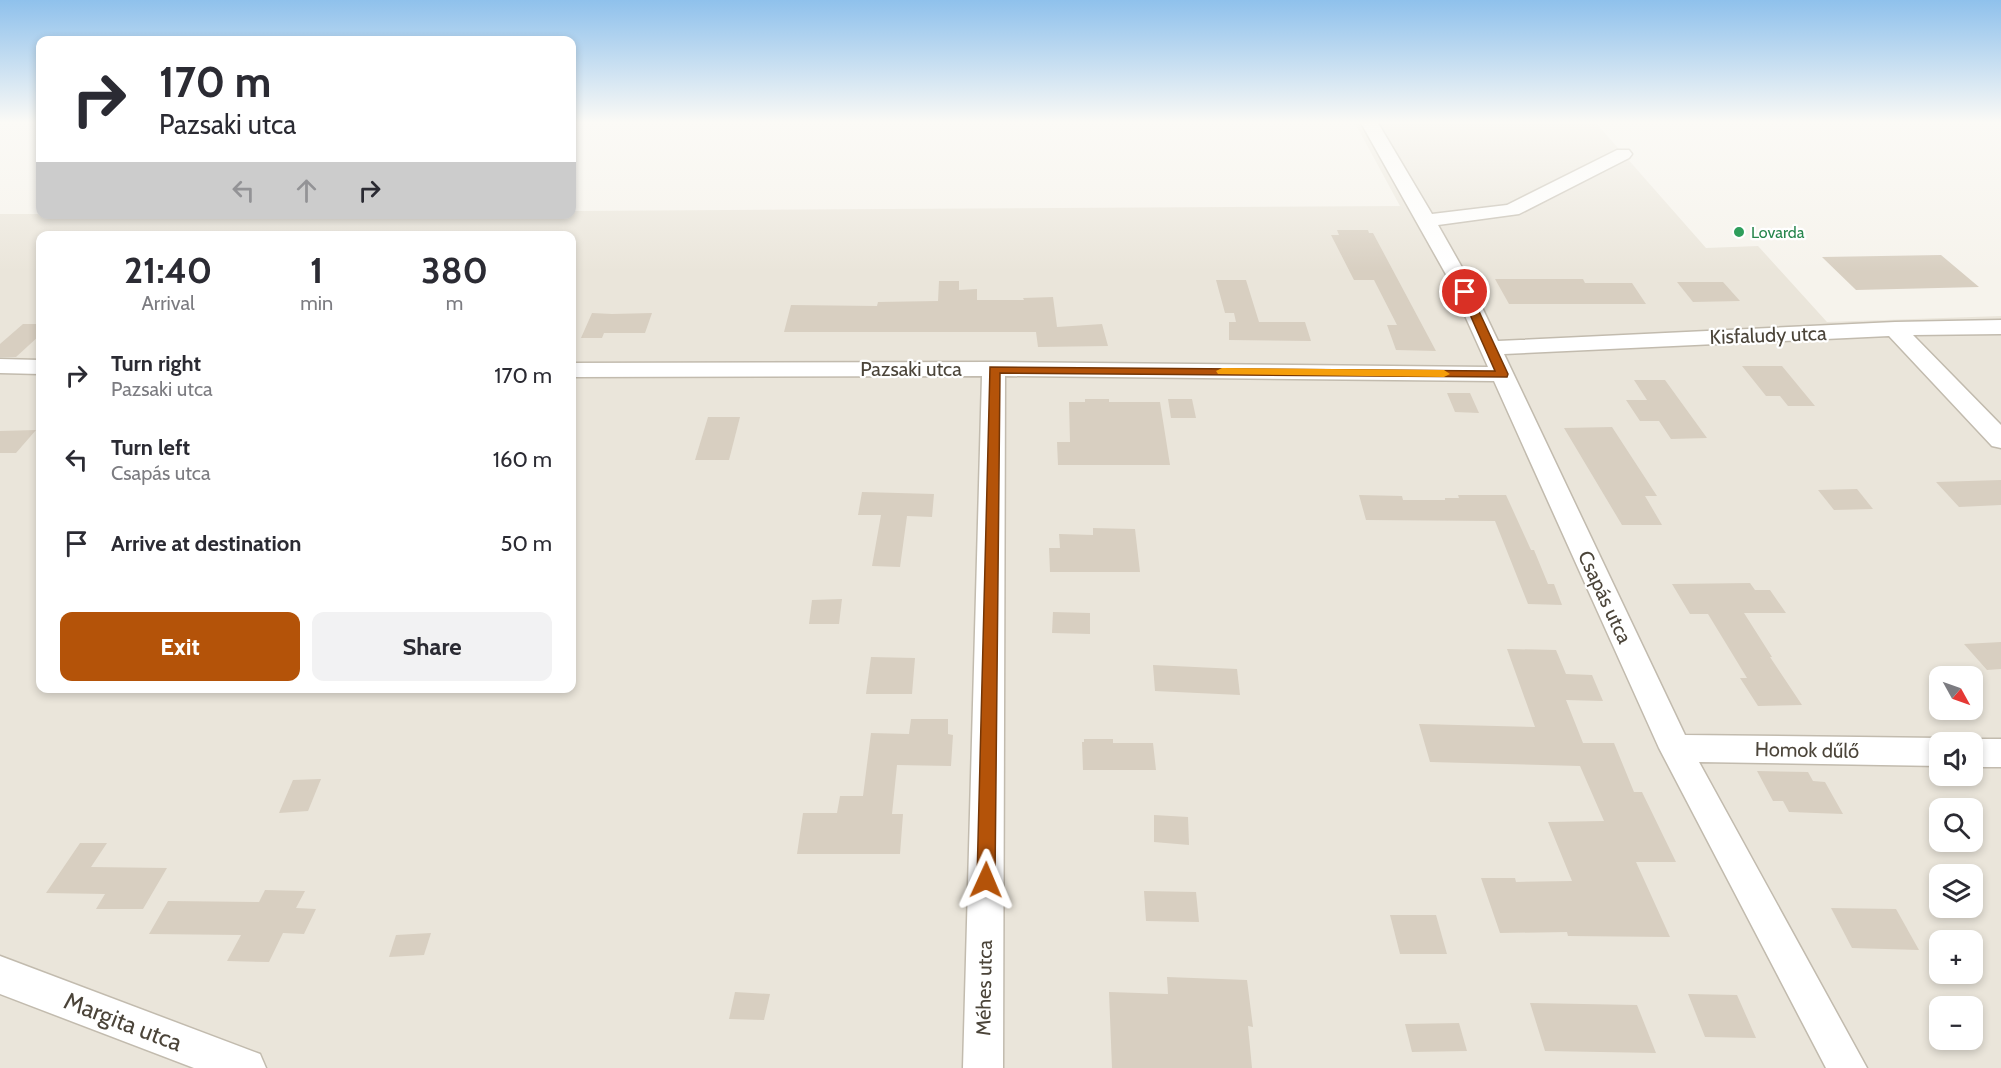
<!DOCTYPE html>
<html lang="en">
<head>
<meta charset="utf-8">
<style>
	body { margin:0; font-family:Cabin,sans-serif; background:#f2f2f3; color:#2b2b33; height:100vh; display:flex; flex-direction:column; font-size:22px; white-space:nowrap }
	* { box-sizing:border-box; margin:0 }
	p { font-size:20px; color:#7c7c81 }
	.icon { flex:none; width:33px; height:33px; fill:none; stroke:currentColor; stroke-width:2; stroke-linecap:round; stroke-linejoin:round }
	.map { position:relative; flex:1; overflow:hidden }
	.side { position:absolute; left:36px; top:231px; width:540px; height:462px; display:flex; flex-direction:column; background:#fff; border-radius:12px; box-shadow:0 3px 9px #0003 }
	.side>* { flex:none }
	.guide { position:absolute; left:36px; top:36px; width:540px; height:183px; border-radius:12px; box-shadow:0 3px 9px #0003; background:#fff; color:#2b2b33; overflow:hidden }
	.needle { width:39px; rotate:130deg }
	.buttons { position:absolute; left:1929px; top:666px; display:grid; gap:12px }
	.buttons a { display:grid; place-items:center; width:54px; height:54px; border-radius:12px; background:#fff; box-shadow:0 3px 9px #0003; font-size:30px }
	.pin { position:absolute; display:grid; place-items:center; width:51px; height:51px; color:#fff; margin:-26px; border:3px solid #fff; border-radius:50%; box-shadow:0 2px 6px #0007 }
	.me { position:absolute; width:66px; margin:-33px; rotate:1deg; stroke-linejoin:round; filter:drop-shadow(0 0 4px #0008) }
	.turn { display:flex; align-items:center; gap:21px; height:126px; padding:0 24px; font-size:27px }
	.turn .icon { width:78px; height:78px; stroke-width:2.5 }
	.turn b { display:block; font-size:42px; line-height:51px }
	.lanes { display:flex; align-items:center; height:57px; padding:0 24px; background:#0003; justify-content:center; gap:30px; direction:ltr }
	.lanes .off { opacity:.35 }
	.eta { display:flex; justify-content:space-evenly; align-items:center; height:102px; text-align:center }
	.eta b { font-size:36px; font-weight:700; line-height:42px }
	.primary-button { display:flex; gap:12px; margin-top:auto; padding:12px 24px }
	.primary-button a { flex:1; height:69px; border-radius:12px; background:#b45309; color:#fff; font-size:24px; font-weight:700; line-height:69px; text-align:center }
	.primary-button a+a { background:#f2f2f3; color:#2b2b33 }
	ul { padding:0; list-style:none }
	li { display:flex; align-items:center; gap:18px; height:84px; padding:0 24px }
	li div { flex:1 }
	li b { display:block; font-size:22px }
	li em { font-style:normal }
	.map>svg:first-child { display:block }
</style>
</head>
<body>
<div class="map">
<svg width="2001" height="1068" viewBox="0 0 2001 1068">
	<rect width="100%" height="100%" fill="#f6f3ec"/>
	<path fill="#eae5da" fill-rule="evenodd" d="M1355,123h241l110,125 52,-2 69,76 174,-6v752h-2001v-854h572v-3l828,-5zM40,236h532v452h-532zM1940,676h32v34h-32zM1940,742h32v34h-32zM1940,808h32v34h-32zM1940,874h32v34h-32zM1940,940h32v34h-32zM1940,1006h32v34h-32z"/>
	<g fill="#d8cfc1">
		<polygon points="1337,230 1368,230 1369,233 1373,233 1436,351 1396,350 1387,325 1397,325 1374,280 1354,280 1331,235 1339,235"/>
		<polygon points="1941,255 1979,287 1856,290 1822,257"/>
		<polygon points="1495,279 1583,279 1585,283 1632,283 1646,304 1509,304"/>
		<polygon points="1216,280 1246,280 1259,322 1305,322 1311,341 1229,340 1229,322 1236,322 1234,313 1225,313"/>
		<polygon points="939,281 959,281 959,290 977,289 977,300 1024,300 1023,298 1053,297 1057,327 1102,324 1108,346 1038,347 1036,332 784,332 791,305 877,306 878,302 938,301"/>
		<polygon points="1677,282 1723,282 1740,301 1693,302"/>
		<polygon points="592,313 612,314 652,313 645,333 604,333 602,338 581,338"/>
		<polygon points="23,324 40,324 40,335 16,357 0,357 0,344"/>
		<polygon points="1742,366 1782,366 1815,406 1788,406 1780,396 1766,396"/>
		<polygon points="1634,380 1665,380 1707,438 1671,439 1659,421 1640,421 1626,400 1647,400"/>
		<polygon points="1447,393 1470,393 1479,413 1455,412"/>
		<polygon points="1085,399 1109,399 1109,402 1160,402 1170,465 1058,465 1057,442 1070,442 1069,402 1085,402"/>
		<polygon points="1168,399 1192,399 1196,418 1171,418"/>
		<polygon points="708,417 740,417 729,460 695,460"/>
		<polygon points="1612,427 1657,496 1645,496 1662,525 1622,525 1564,428"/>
		<polygon points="36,430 16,453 0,453 0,431"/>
		<polygon points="2001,480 2001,505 1959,507 1936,482"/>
		<polygon points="1857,489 1873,509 1834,510 1818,490"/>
		<polygon points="862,492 934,494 932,517 907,516 900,567 872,566 881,515 858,515"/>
		<polygon points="1359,495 1402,496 1403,500 1445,500 1445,498 1459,498 1458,495 1506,495 1531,550 1534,550 1548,584 1554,584 1562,605 1528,604 1495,521 1366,520"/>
		<polygon points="1093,528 1135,529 1140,572 1050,572 1049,548 1060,548 1059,534 1093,535"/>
		<polygon points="1750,583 1755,590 1770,590 1786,613 1744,613 1772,657 1770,657 1802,705 1758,706 1740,678 1747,678 1708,614 1690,614 1672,584"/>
		<polygon points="842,599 839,624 809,624 812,600"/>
		<polygon points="1053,612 1090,613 1090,634 1052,633"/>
		<polygon points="2001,642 2001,669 1987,670 1964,644"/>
		<polygon points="1507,649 1556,650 1566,674 1592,675 1603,701 1566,700 1583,743 1614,743 1634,792 1642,792 1676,862 1636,862 1670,937 1568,936 1567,932 1500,933 1481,878 1515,878 1516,882 1572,881 1548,822 1604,821 1580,766 1430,762 1419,724 1535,727"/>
		<polygon points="871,657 915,658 912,694 866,694"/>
		<polygon points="1153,665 1237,669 1240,695 1155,691"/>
		<polygon points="911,719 948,719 948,734 953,735 951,766 897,765 892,814 903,814 900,854 797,854 803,813 837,813 840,796 863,796 871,733 909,734"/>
		<polygon points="1084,739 1113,739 1113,743 1153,743 1156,770 1083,770 1082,742 1084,742"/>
		<polygon points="1757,771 1808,772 1813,781 1825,782 1843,814 1789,812 1783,801 1773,801"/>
		<polygon points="321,779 308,811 279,813 293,780"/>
		<polygon points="1154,815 1188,817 1189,845 1154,842"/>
		<polygon points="80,843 107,843 91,867 167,868 143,909 96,909 105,894 46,893"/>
		<polygon points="265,890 305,891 296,908 316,909 304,934 283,933 269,962 227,961 241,935 149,934 168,901 259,902"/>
		<polygon points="1144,891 1196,892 1199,922 1146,921"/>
		<polygon points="1831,908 1896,909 1919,950 1852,948"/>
		<polygon points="1390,915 1436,915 1447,954 1400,954"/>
		<polygon points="431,933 424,955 389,957 396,935"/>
		<polygon points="1167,977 1247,980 1253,1027 1248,1026 1252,1068 1112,1068 1109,992 1168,994"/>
		<polygon points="735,992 770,994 764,1020 729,1019"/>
		<polygon points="1688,994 1737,995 1756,1038 1705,1037"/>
		<polygon points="1530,1003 1637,1005 1656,1053 1545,1051"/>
		<polygon points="1459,1023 1467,1051 1412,1052 1405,1024"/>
	</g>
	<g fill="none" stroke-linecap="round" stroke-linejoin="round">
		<defs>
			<g id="minor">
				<polygon points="1361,123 1378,123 1432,214 1507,205 1617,150 1629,150 1632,154 1629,158 1519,214 1438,225 1468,278 1498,341 1895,322 2001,320 2001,334 1913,335 2001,425 2001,448 1992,446 1889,336 1504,354 1685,735 1940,738 1951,742 1940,742 1940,766 1699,762 1867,1068 1826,1068 1659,748 1494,381 1005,376 1003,1068 963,1068 982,376 572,377 572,363 994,362 1488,367 1448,278"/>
				<polygon points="0,359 40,360 40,374 0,373"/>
				<polygon points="1972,739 2001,739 2001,767 1972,767 1972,742 1963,742"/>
				<polygon points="0,956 260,1054 266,1068 194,1068 0,994"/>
			</g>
		</defs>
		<use href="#minor" stroke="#c2bbae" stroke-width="3"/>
		<use href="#minor" fill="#fff" fill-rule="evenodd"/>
	</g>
	<linearGradient id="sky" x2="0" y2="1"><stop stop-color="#8fc1ec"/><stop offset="0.45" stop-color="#fbfaf6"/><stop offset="1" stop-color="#fbfaf6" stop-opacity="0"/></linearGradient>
	<rect width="2001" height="272" fill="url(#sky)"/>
	<polygon fill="#b45309" stroke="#753606" stroke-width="1.5" points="1465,289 1470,292 1508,374 1507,377 1000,373 995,880 992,886 986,888 979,886 977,880 990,367 1495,371 1460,292"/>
	<polygon fill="#f59e0b" points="1222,368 1444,370 1450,374 1444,377 1218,374 1216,371"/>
	<circle fill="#2e9e5b" stroke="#fff" stroke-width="2" cx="1739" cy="232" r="6"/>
	<g text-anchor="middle" stroke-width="4.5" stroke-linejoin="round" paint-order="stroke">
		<g font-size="16" fill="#27864d" stroke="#fff" text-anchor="start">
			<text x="1751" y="238">Lovarda</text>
		</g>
		<g font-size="20" fill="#4b4439" stroke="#fff">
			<text transform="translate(1768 335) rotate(-2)" y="7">Kisfaludy utca</text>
			<text x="911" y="376">Pazsaki utca</text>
			<text transform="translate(1605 597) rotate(65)" y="7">Csapás utca</text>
			<text transform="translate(1807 750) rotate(1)" y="7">Homok dűlő</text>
			<text transform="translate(984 988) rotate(-89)" y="7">Méhes utca</text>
		</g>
		<g font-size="24" fill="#4b4439" stroke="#fff">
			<text transform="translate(123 1022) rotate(21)" y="8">Margita utca</text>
		</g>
	</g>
</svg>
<div class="buttons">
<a><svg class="needle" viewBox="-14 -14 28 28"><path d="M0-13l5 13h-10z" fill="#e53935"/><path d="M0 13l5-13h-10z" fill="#7c7c81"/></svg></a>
<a><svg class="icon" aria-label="sound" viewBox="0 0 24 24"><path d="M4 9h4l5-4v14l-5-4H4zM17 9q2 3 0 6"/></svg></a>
<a><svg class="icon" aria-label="search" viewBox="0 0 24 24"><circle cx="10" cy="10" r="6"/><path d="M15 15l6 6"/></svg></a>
<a><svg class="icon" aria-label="layers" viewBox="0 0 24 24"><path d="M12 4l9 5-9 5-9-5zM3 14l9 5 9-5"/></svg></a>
<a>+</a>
<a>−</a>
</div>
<div class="pin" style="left:1465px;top:292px;background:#d93025"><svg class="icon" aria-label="arrive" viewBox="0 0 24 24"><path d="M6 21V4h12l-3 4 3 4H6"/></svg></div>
<svg class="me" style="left:986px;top:880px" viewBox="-20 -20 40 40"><path d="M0-17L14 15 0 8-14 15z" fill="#b45309" stroke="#fff" stroke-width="4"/></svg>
<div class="guide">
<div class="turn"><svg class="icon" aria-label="right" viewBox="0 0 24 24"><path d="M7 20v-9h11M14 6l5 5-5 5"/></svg><div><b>170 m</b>Pazsaki utca</div></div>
<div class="lanes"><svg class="icon off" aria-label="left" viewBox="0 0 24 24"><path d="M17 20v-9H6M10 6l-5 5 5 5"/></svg><svg class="icon off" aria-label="ahead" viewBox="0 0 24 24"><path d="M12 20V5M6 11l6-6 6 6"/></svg><svg class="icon" aria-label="right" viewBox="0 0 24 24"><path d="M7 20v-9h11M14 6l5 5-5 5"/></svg></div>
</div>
<section class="side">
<div class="eta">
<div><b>21:40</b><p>Arrival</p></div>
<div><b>1</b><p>min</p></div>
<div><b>380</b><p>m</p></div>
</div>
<ul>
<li><svg class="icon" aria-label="right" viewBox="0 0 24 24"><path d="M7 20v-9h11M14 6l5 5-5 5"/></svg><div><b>Turn right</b><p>Pazsaki utca</p></div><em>170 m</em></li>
<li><svg class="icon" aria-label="left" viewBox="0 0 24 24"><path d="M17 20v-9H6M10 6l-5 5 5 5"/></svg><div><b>Turn left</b><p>Csapás utca</p></div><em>160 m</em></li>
<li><svg class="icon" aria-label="arrive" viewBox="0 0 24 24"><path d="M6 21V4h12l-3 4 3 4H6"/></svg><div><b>Arrive at destination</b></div><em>50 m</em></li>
</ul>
<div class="primary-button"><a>Exit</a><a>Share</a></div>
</section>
</div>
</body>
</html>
